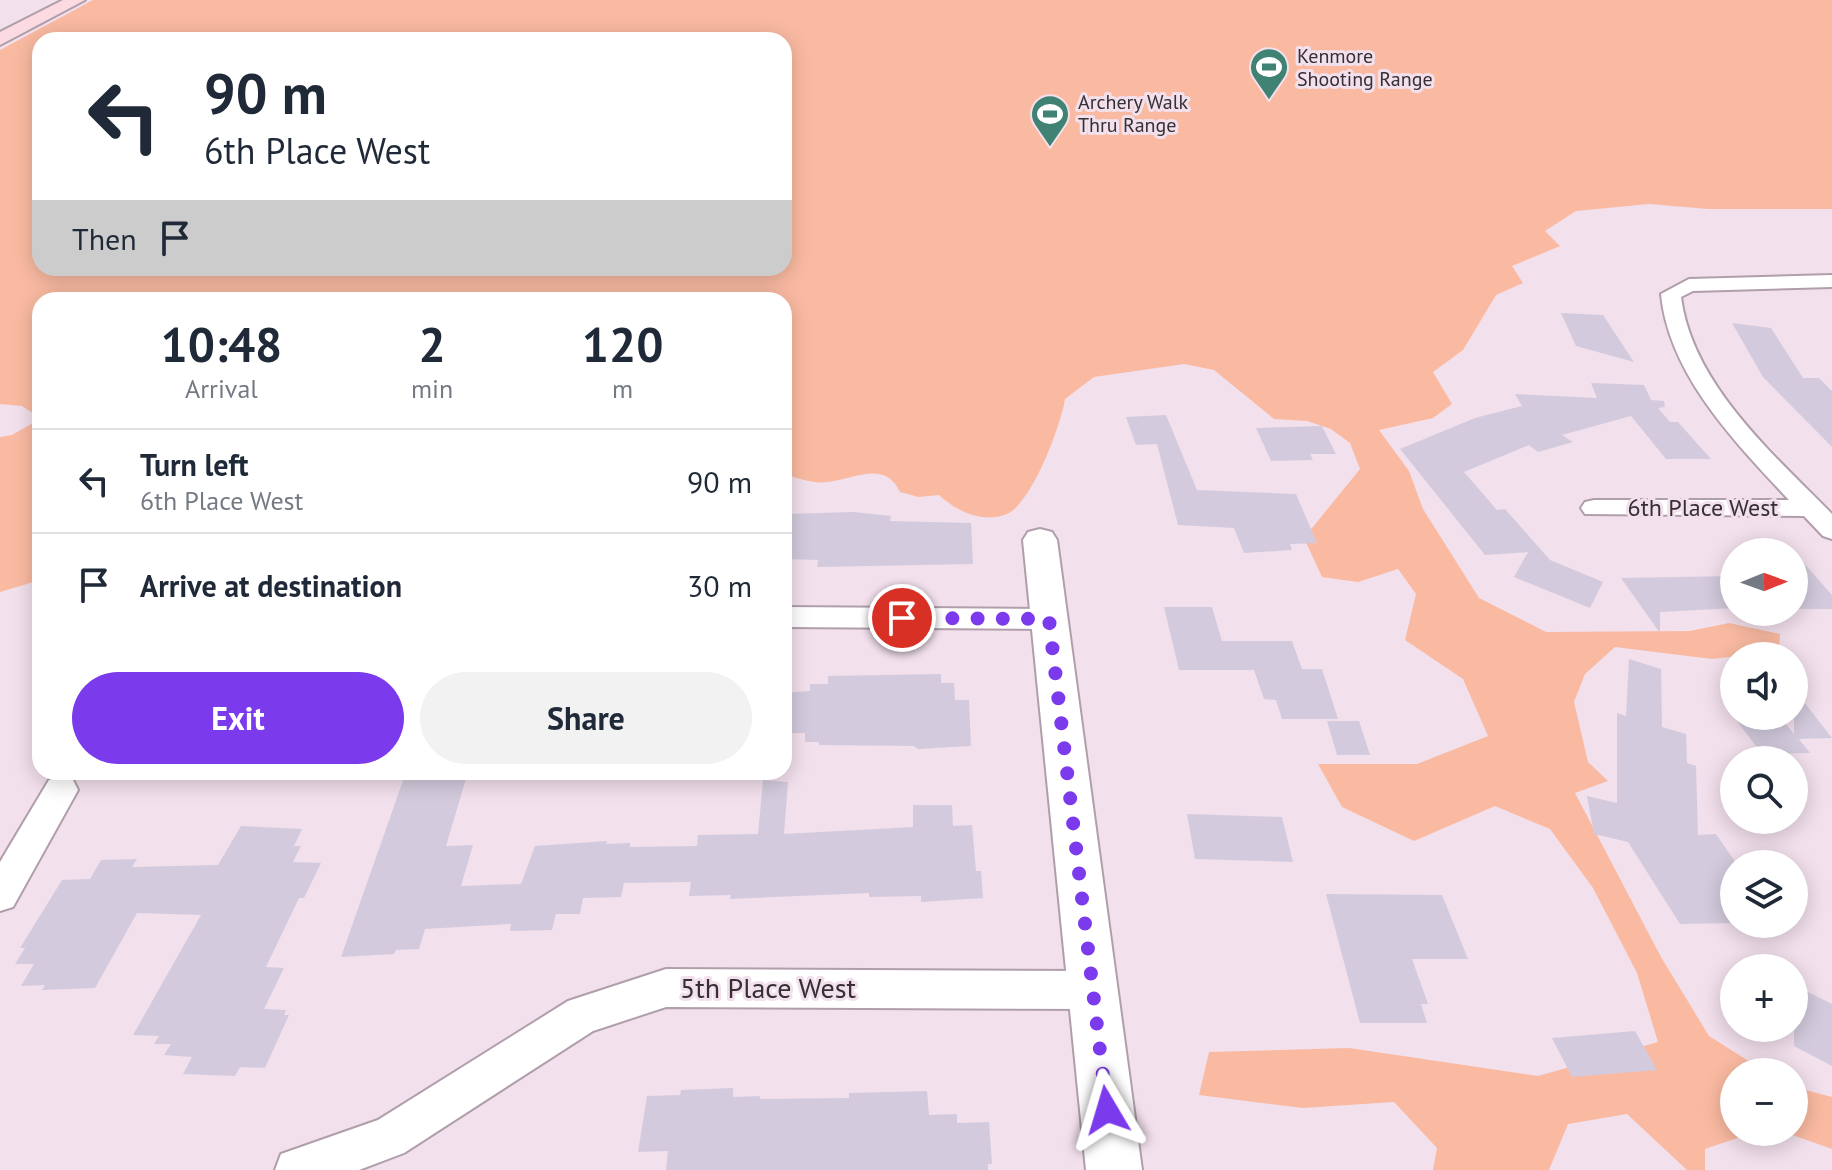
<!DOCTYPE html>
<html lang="en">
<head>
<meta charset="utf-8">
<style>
	body { margin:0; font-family:"PT Sans",sans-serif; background:#f2f2f3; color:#1f2937; height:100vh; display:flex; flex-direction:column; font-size:30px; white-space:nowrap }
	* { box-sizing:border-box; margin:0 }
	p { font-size:26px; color:#747a83 }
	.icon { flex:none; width:44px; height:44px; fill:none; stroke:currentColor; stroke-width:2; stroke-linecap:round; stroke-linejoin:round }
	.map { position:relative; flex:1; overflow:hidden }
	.panel { position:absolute; left:32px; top:292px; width:760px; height:488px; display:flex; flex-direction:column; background:#fff; border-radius:24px; box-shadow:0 4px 20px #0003 }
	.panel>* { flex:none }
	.banner { position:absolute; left:32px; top:32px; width:760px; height:244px; border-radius:24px; box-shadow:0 4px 20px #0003; background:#fff; color:#1f2937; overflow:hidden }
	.needle { width:52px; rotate:89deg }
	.buttons { position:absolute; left:1720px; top:538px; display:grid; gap:16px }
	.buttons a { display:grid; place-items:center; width:88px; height:88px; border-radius:50%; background:#fff; box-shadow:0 4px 20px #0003; font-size:40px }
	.pin { position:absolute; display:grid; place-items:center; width:68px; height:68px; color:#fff; margin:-34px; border:4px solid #fff; border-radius:50%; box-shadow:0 2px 8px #0007 }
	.me { position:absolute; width:88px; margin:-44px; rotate:353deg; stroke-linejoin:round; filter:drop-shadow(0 0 6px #0008) }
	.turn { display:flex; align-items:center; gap:28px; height:168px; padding:0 40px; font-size:36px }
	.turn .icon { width:104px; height:104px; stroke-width:2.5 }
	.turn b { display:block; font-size:56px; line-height:68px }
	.then { display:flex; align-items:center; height:76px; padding:0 40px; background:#0003; gap:16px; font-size:30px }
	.eta { display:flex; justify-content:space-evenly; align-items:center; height:136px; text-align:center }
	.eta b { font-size:48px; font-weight:800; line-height:56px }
	.cta { display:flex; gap:16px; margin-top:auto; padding:16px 40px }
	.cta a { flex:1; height:92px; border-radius:48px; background:#7c3aed; color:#fff; font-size:32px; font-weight:800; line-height:92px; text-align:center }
	.cta a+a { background:#f2f2f3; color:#1f2937 }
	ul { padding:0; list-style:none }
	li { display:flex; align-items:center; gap:24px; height:104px; padding:0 40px; border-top:2px solid #e0e1e3 }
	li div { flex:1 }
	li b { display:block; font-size:30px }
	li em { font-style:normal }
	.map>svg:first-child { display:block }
</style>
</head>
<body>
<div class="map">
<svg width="1832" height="1170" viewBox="0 0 1832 1170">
	<rect width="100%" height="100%" fill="#f2e0ec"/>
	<g fill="#fabaa2" fill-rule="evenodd">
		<path d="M93,0h1739v209h-124l-59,-5 -73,7 -31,20 15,15 -48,20 11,17 -27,12 -33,55 -30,22 19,32 -19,14 -54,12 30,41 14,38 56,89 67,34 144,-1 39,-8 51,11 -1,17 -67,8 -97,-12 -30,27 -11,28 14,60 20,19 -33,12 86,164 48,79 57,36h-32v60h21l-50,17v21h-18l-60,-56 -59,10 -19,46h-116l4,-22 -43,-46 -91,6 -104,-13 10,-43 140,-4 189,28 120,-34 -21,-69 -44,-85 -43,-59 -55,-23 -81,35 -72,-34 -24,-43h99l71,-28 -25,-57 -58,-39 11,-46 -18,-25 -40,13 -36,-5 -18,-39 56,-69 -10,-26 -19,-14 -24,-8 -33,-2 -60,-49 -30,-6 -90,13 -29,22c-4,26 -33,104 -58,115 -24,10 -51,-3 -68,-19l-20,2 -19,-5c-16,-33 -46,-12 -73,-10 -13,2 -30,-4 -43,-8v-174h-744v118l-18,-12 -22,-2v-354zM40,40h744v228h-744z"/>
		<polygon points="40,419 40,580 0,592 0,437 12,435"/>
		<polygon points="1794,1087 1832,1097 1832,1149 1784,1132 1794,1132"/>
	</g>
	<g fill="#d3cbdd">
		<polygon points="1561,313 1603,315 1634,362 1576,346"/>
		<polygon points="1732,323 1771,328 1803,378 1819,378 1832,391 1832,447 1763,377"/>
		<polygon points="1591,383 1644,385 1651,400 1664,401 1665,407 1658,408 1670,422 1678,422 1711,459 1666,459 1631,416 1562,435 1573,442 1538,452 1529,445 1464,472 1497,510 1505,509 1550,560 1603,582 1590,608 1514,577 1528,552 1485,555 1400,449 1475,418 1522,406 1515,394 1597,398"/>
		<polygon points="1166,415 1197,490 1296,494 1317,543 1290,544 1292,550 1244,553 1234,528 1178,525 1157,444 1136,445 1126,417"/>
		<polygon points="1322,426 1336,454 1310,454 1313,460 1271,461 1256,428"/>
		<polygon points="854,512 891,516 890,521 971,523 973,564 817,567 818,560 784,559 784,514"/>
		<polygon points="1794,552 1832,595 1832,609 1794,609"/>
		<polygon points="1734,576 1734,608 1660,612 1660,633 1621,578"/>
		<polygon points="1164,607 1212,607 1222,641 1292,641 1302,669 1322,669 1338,719 1282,719 1276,700 1264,699 1254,670 1179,670"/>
		<polygon points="1629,659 1661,669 1662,727 1686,734 1687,763 1696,766 1698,835 1716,834 1734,860 1734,923 1680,924 1628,842 1594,834 1587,796 1617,803 1617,713 1626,716"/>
		<polygon points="941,674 941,683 954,683 955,700 969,700 971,746 918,749 914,746 819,745 819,742 805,742 805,733 784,733 784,693 810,691 810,684 828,684 828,676"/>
		<polygon points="1794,689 1832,738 1799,739 1810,753 1762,754 1733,716 1779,716 1794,734"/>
		<polygon points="1327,721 1359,721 1370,755 1337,755"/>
		<polygon points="406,772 468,772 446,846 473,845 461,886 521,884 535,846 607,841 606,844 630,843 630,847 697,846 698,835 758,834 763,780 788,782 784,834 913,827 913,805 952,805 953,826 972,825 976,871 981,871 983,898 921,902 921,896 869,897 869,893 730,899 731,895 689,896 691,882 624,883 621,897 583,898 580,914 556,914 552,930 510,931 511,924 425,929 419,949 396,950 394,954 341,957"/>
		<polygon points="1187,814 1282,817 1293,862 1195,859"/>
		<polygon points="241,826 302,829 294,846 301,846 293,862 321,863 304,898 299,898 266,967 284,968 264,1009 286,1010 284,1015 289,1015 265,1068 240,1067 235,1076 183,1074 192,1057 164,1055 171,1044 154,1044 159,1036 133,1035 201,915 137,913 95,988 42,990 45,985 21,986 34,964 15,964 25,948 20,948 62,880 90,879 101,860 137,859 132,867 218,865"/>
		<polygon points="1326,894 1442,895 1468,959 1412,959 1428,1004 1421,1004 1427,1023 1360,1023"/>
		<polygon points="1794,985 1832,1004 1832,1066 1794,1046"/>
		<polygon points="1635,1031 1657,1070 1572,1077 1552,1038"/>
		<polygon points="733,1088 733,1097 760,1096 760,1099 849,1098 849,1093 927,1091 929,1115 957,1114 957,1123 989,1122 992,1164 988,1164 988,1170 666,1170 668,1151 638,1152 647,1096 680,1095 681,1090"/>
	</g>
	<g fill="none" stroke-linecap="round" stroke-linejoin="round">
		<defs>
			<g id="minor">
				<path d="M1832,275v12l-139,4 -12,6c11,87 92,157 151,217v25l-9,-3 -19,-20 -219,-2 -4,-6 4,-6 9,-2h195c-54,-58 -120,-125 -128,-206l28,-15z"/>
				<polygon points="784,607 1049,609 1059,612 1063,619 1059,626 1049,629 784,627"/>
				<polygon points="61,776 73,780 78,790 13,907 0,911 0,862 49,780"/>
				<polygon points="666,969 1093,971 1107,977 1113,990 1107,1003 1093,1009 666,1007 593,1031 404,1153 359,1170 275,1170 281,1154 378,1120 568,1001"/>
			</g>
			<polygon id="tertiary" points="1040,529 1052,532 1057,540 1142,1170 1086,1170 1023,540 1028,532"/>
			<polygon id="secondary" points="63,0 85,0 0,45 0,32"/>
		</defs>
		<use href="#minor" stroke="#b09fab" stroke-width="4"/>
		<use href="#tertiary" stroke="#b09fab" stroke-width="4"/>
		<use href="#secondary" stroke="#b09fab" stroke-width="4"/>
		<use href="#minor" fill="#fff" fill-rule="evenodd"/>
		<use href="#tertiary" fill="#fff" fill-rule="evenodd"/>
		<use href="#secondary" fill="#fbdbe1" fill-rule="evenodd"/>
	</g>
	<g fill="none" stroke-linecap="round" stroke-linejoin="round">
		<polyline stroke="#7c3aed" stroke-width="14" stroke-dasharray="0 25.2" points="902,618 1049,619 1107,1110"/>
	</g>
	<defs>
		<symbol id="stadium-pin" viewBox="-11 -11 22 30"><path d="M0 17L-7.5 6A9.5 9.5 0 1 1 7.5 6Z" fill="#408274" stroke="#f2e0ec"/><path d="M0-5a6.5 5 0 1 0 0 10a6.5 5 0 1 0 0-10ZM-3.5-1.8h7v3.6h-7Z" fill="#fff"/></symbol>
	</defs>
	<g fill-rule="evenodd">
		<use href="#stadium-pin" x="1247" y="45" width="44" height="60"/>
		<use href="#stadium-pin" x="1028" y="92" width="44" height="60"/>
	</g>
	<g text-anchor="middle" stroke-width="6" stroke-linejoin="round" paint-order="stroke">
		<g font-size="20" fill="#362f33" stroke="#f2e0ec" text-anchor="start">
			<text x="1297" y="63">Kenmore<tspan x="1297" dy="23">Shooting Range</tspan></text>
			<text x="1078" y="109">Archery Walk<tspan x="1078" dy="23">Thru Range</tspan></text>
		</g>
		<g font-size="24" fill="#362f33" stroke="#f2e0ec">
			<text x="1703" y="516">6th Place West</text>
		</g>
		<g font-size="28" fill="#362f33" stroke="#f2e0ec">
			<text x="768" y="998">5th Place West</text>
		</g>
	</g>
</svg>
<div class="buttons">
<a><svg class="needle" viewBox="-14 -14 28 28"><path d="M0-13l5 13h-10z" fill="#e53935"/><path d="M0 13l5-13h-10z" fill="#747a83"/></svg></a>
<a><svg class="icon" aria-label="sound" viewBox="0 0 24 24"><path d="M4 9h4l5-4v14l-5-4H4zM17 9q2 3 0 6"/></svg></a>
<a><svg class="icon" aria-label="search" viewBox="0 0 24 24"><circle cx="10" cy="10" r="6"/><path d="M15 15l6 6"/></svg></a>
<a><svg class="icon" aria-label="layers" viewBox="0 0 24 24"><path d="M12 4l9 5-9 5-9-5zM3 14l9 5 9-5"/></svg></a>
<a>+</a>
<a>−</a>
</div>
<div class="pin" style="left:902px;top:618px;background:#d93025"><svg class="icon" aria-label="arrive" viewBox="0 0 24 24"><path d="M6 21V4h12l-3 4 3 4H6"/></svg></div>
<svg class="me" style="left:1107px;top:1110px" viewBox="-20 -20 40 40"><path d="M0-17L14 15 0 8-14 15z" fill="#7c3aed" stroke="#fff" stroke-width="4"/></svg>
<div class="banner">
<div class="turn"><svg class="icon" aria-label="left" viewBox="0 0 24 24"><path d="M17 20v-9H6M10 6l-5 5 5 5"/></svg><div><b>90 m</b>6th Place West</div></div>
<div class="then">Then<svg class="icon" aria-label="arrive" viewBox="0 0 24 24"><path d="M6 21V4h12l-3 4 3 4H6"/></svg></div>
</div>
<section class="panel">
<div class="eta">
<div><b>10:48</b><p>Arrival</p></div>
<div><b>2</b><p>min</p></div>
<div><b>120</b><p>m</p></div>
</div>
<ul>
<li><svg class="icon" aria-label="left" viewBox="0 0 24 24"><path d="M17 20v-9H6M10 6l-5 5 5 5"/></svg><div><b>Turn left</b><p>6th Place West</p></div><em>90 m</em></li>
<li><svg class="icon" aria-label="arrive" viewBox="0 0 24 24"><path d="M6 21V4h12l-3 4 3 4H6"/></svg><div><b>Arrive at destination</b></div><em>30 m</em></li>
</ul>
<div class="cta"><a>Exit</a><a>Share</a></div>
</section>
</div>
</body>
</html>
